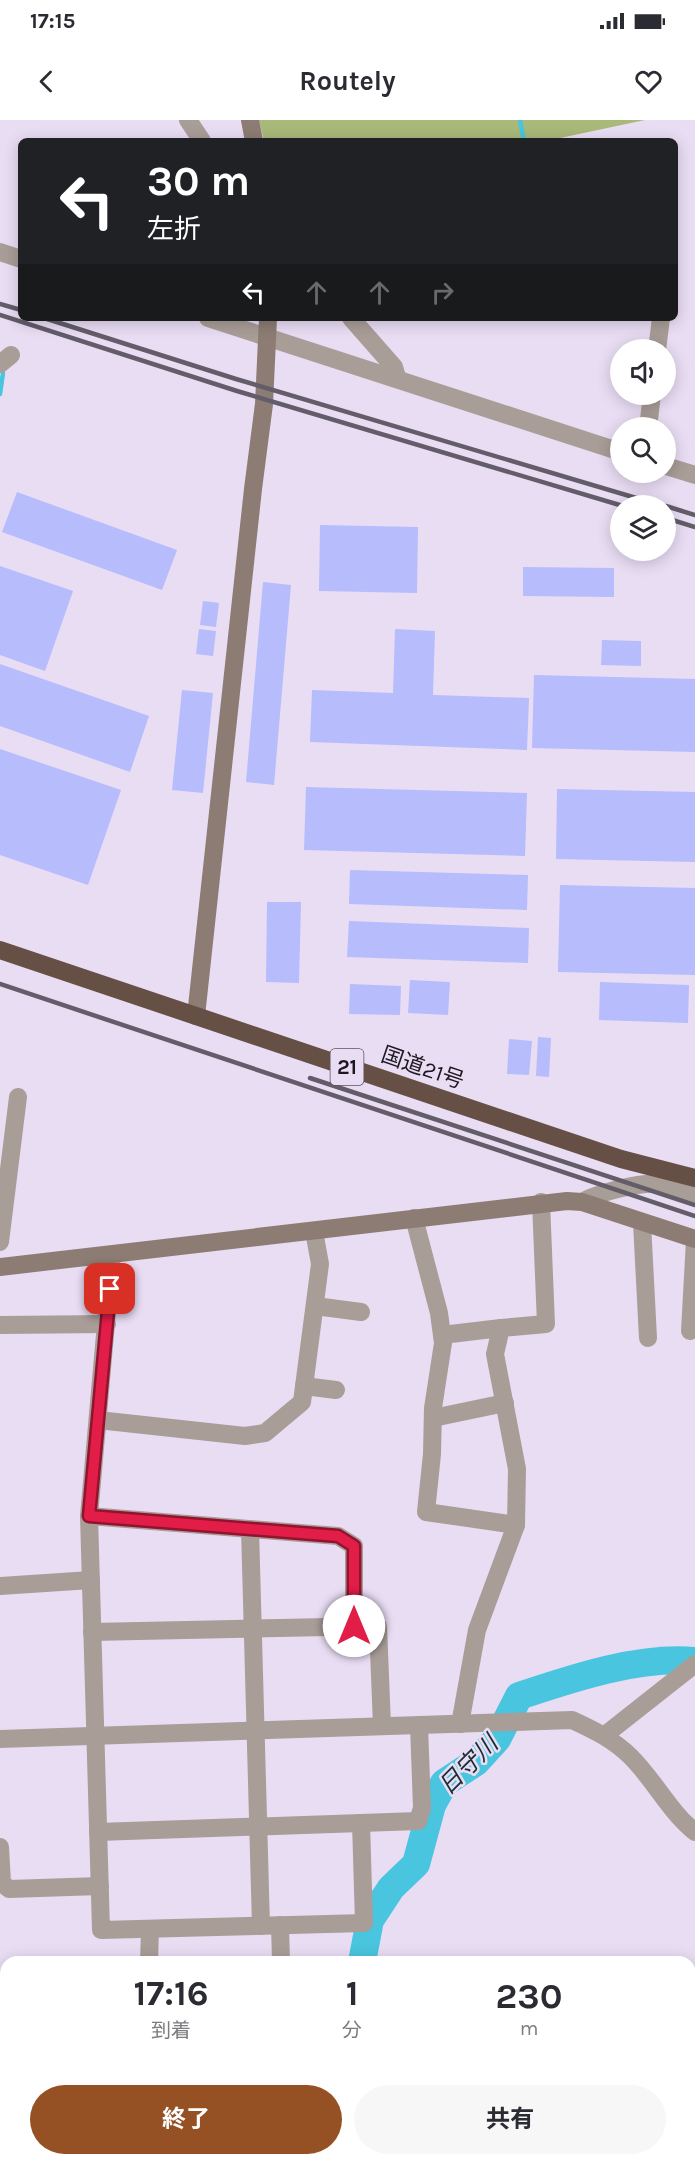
<!DOCTYPE html>
<html lang="ja">
<head>
<meta charset="utf-8">
<style>
	body { margin:0; font-family:Karla,"Noto Sans JP",sans-serif; background:#f7f7f7; color:#2b2b33; height:100vh; display:flex; flex-direction:column; font-size:22px; white-space:nowrap }
	* { box-sizing:border-box; margin:0 }
	p { font-size:20px; color:#7c7c81 }
	.icon { flex:none; width:33px; height:33px; fill:none; stroke:currentColor; stroke-width:2; stroke-linecap:round; stroke-linejoin:round }
	.map { position:relative; flex:1; overflow:hidden }
	.side { position:absolute; left:0px; top:1836px; width:696px; height:210px; display:flex; flex-direction:column; background:#fff; border-radius:18px 18px 0 0; box-shadow:0 3px 15px #0003 }
	.side>* { flex:none }
	.banner { position:absolute; left:18px; top:18px; width:660px; height:183px; border-radius:9px; box-shadow:0 3px 15px #0003; background:#202124; color:#fff; overflow:hidden }
	.buttons { position:absolute; left:610px; top:219px; display:grid; gap:12px }
	.buttons a { display:grid; place-items:center; width:66px; height:66px; border-radius:50%; background:#fff; box-shadow:0 3px 15px #0003; font-size:30px }
	.pin { position:absolute; display:grid; place-items:center; width:51px; height:51px; color:#fff; margin:-26px; border-radius:12px; box-shadow:0 3px 9px #0006 }
	.me { position:absolute; width:66px; margin:-33px; rotate:0deg; stroke-linejoin:round; filter:drop-shadow(0 0 4px #0008) }
	.turn { display:flex; align-items:center; gap:21px; height:126px; padding:0 30px; font-size:27px }
	.turn .icon { width:78px; height:78px; stroke-width:2.5 }
	.turn b { display:block; font-size:42px; line-height:51px }
	.lanes { display:flex; align-items:center; height:57px; padding:0 30px; background:#0003; justify-content:center; gap:30px; direction:ltr }
	.lanes .off { opacity:.35 }
	.eta { display:flex; justify-content:space-evenly; align-items:center; height:102px; text-align:center }
	.eta b { font-size:36px; font-weight:700; line-height:42px }
	.cta { display:flex; gap:12px; margin-top:auto; padding:12px 30px }
	.cta a { flex:1; height:69px; border-radius:36px; background:#955124; color:#fff; font-size:24px; font-weight:700; line-height:69px; text-align:center }
	.cta a+a { background:#f7f7f7; color:#2b2b33 }
	.status { display:flex; justify-content:space-between; align-items:center; height:42px; padding:0 30px; background:#fff; direction:ltr }
	.status svg { height:16px; fill:currentColor }
	header { display:flex; justify-content:space-between; align-items:center; height:78px; padding:0 30px; background:#fff; font-size:27px; font-weight:700 }
	.map>svg:first-child { display:block }
</style>
</head>
<body>
<div class="status"><b>17:15</b><svg viewBox="0 0 49 12"><path d="M0 12V9h3v3zM5 12V6h3v6zM10 12V3h3v9zM15 12V0h3v12zM26 1h20v11H26zM47 4h2v5h-2z"/></svg></div>
<header><svg class="icon" aria-label="back" viewBox="0 0 24 24"><path d="M15 5l-7 7 7 7"/></svg>Routely<svg class="icon" aria-label="heart" viewBox="0 0 24 24"><path d="M12 20l-8-8c-3-5 5-10 8-4 3-6 11-1 8 4z"/></svg></header>
<div class="map">
<svg width="695" height="2046" viewBox="0 0 695 2046">
	<rect width="100%" height="100%" fill="#e9ddf4"/>
	<polygon fill="#a9b979" points="259,0 645,0 546,21 264,21"/>
	<g fill="none" stroke-linecap="round" stroke-linejoin="round">
		<g stroke="#49c5df" stroke-width="4.5">
			<polyline points="520,0 524,21"/>
			<polyline points="0,274 3,253"/>
		</g>
		<g stroke="#49c5df" stroke-width="28">
			<path d="M362,1842l8,-42 21,-32 25,-24 16,-59 12,-22 32,-21 21,-23 22,-43c54,-18 119,-40 176,-35"/>
			<polyline points="0,1925 6,1928"/>
			<polyline points="253,2040 259,2046"/>
		</g>
	</g>
	<g fill="#b6bcfc">
		<polygon points="17,372 177,430 162,470 2,412"/>
		<polygon points="320,405 418,407 417,473 319,471"/>
		<polygon points="0,446 73,471 45,551 0,535"/>
		<polygon points="523,447 614,448 614,477 523,476"/>
		<polygon points="263,462 291,465 274,665 246,662"/>
		<polygon points="203,481 219,483 216,507 200,505"/>
		<polygon points="199,509 216,511 213,536 196,534"/>
		<polygon points="395,509 435,511 433,575 529,578 527,630 310,622 312,570 393,573"/>
		<polygon points="602,520 641,521 641,546 601,545"/>
		<polygon points="0,544 149,596 130,652 0,606"/>
		<polygon points="534,555 695,559 695,632 532,628"/>
		<polygon points="182,570 213,573 203,673 172,670"/>
		<polygon points="0,629 121,670 88,765 0,735"/>
		<polygon points="306,667 527,673 525,736 304,730"/>
		<polygon points="557,669 695,672 695,742 556,739"/>
		<polygon points="350,750 528,755 527,790 349,784"/>
		<polygon points="560,765 695,768 695,855 558,852"/>
		<polygon points="267,782 301,782 299,863 266,862"/>
		<polygon points="349,801 529,808 528,843 347,837"/>
		<polygon points="410,860 450,862 448,895 408,893"/>
		<polygon points="600,862 689,865 688,903 599,900"/>
		<polygon points="350,864 401,866 400,895 349,894"/>
		<polygon points="538,917 551,918 549,957 536,956"/>
		<polygon points="509,919 532,921 529,955 507,954"/>
	</g>
	<g fill="none" stroke-linecap="round" stroke-linejoin="round">
		<g stroke="#a99d98" stroke-width="18">
			<polyline points="188,0 202,21"/>
			<polyline points="0,132 21,139"/>
			<polyline points="208,198 621,332"/>
			<polyline points="351,198 394,247 397,257"/>
			<polyline points="657,230 661,198"/>
			<polyline points="0,244 11,235"/>
			<polyline points="648,308 652,274"/>
			<polyline points="666,346 695,355"/>
			<path d="M582,1082c14,-9 59,-20 75,-18 13,1 26,6 38,10"/>
			<polyline points="414,1098 439,1193 443,1223 433,1288 432,1334 426,1392 516,1405 477,1510 460,1604"/>
			<polyline points="642,1103 648,1218"/>
			<polyline points="0,1122 18,977"/>
			<polyline points="112,1135 89,1396 101,1810 364,1803 361,1703"/>
			<polyline points="315,1186 361,1192"/>
			<polyline points="0,1205 107,1204"/>
			<polyline points="690,1211 695,1120"/>
			<polyline points="442,1215 501,1208"/>
			<polyline points="304,1266 336,1270"/>
			<polyline points="433,1298 505,1283"/>
			<polyline points="98,1300 245,1316 265,1313 302,1282 320,1144 314,1111"/>
			<polyline points="89,1396 338,1416 354,1426 354,1506"/>
			<polyline points="516,1405 517,1349 495,1234 501,1208 546,1204 541,1082"/>
			<polyline points="250,1409 261,1806"/>
			<polyline points="0,1466 91,1460"/>
			<polyline points="92,1512 378,1506 382,1606"/>
			<polyline points="605,1615 695,1544"/>
			<path d="M0,1619l572,-19c22,10 42,20 59,37 24,24 38,54 64,75"/>
			<polyline points="98,1712 418,1701 422,1688 419,1605"/>
			<polyline points="0,1727 2,1763 9,1769 100,1766"/>
			<polyline points="280,1805 281,1842"/>
			<polyline points="149,1842 150,1809"/>
		</g>
		<g stroke="#8c7c74" stroke-width="18">
			<polyline points="250,0 254,21"/>
			<polyline points="196,896 253,369 264,284 268,198"/>
			<polyline points="0,1147 567,1081 582,1082 695,1119"/>
		</g>
		<polyline stroke="#665046" stroke-width="18" points="0,830 621,1039 695,1058"/>
		<g stroke="#635c69" stroke-width="4.5">
			<polyline points="0,184 21,190"/>
			<polyline points="0,195 237,271 623,386"/>
			<polyline points="44,198 236,259 663,386"/>
			<polyline points="666,386 695,395"/>
			<polyline points="666,398 695,407"/>
			<polyline points="0,864 695,1096"/>
			<polyline points="310,958 695,1085"/>
		</g>
	</g>
	<g fill="none" stroke-linecap="round" stroke-linejoin="round">
		<defs>
			<polyline id="route" points="110,1169 89,1396 338,1416 354,1426 354,1506"/>
		</defs>
		<use href="#route" stroke="#92132f" stroke-width="15"/>
		<use href="#route" stroke="#e11d48" stroke-width="10"/>
	</g>
	<g text-anchor="middle" stroke-width="5" stroke-linejoin="round" paint-order="stroke">
		<rect fill="#e9ddf4" stroke="#5a5360" stroke-width="1.5" x="330.5" y="929" width="33" height="36" rx="4.5"/>
		<g font-size="21" font-weight="bold" fill="#1c1820">
			<text x="347" y="954">21</text>
		</g>
		<g font-size="22" fill="#1c1820" stroke="#e9ddf4">
			<text transform="translate(423 947) rotate(19)" y="8">国道21号</text>
		</g>
		<g font-size="24" font-style="italic" fill="#1a2f34" stroke="#e9ddf4">
			<text transform="translate(468 1645) rotate(-45)" y="8">日守川</text>
		</g>
	</g>
</svg>
<div class="buttons">
<a><svg class="icon" aria-label="sound" viewBox="0 0 24 24"><path d="M4 9h4l5-4v14l-5-4H4zM17 9q2 3 0 6"/></svg></a>
<a><svg class="icon" aria-label="search" viewBox="0 0 24 24"><circle cx="10" cy="10" r="6"/><path d="M15 15l6 6"/></svg></a>
<a><svg class="icon" aria-label="layers" viewBox="0 0 24 24"><path d="M12 4l9 5-9 5-9-5zM3 14l9 5 9-5"/></svg></a>
</div>
<div class="pin" style="left:110px;top:1169px;background:#d93025"><svg class="icon" aria-label="arrive" viewBox="0 0 24 24"><path d="M6 21V4h12l-3 4 3 4H6"/></svg></div>
<svg class="me" style="left:354px;top:1506px" viewBox="-20 -20 40 40"><circle r="19" fill="#fff"/><path d="M0-13L10 11 0 6-10 11z" fill="#e11d48"/></svg>
<div class="banner">
<div class="turn"><svg class="icon" aria-label="left" viewBox="0 0 24 24"><path d="M17 20v-9H6M10 6l-5 5 5 5"/></svg><div><b>30 m</b>左折</div></div>
<div class="lanes"><svg class="icon" aria-label="left" viewBox="0 0 24 24"><path d="M17 20v-9H6M10 6l-5 5 5 5"/></svg><svg class="icon off" aria-label="ahead" viewBox="0 0 24 24"><path d="M12 20V5M6 11l6-6 6 6"/></svg><svg class="icon off" aria-label="ahead" viewBox="0 0 24 24"><path d="M12 20V5M6 11l6-6 6 6"/></svg><svg class="icon off" aria-label="right" viewBox="0 0 24 24"><path d="M7 20v-9h11M14 6l5 5-5 5"/></svg></div>
</div>
<section class="side">
<div class="eta">
<div><b>17:16</b><p>到着</p></div>
<div><b>1</b><p>分</p></div>
<div><b>230</b><p>m</p></div>
</div>
<div class="cta"><a>終了</a><a>共有</a></div>
</section>
</div>
</body>
</html>
